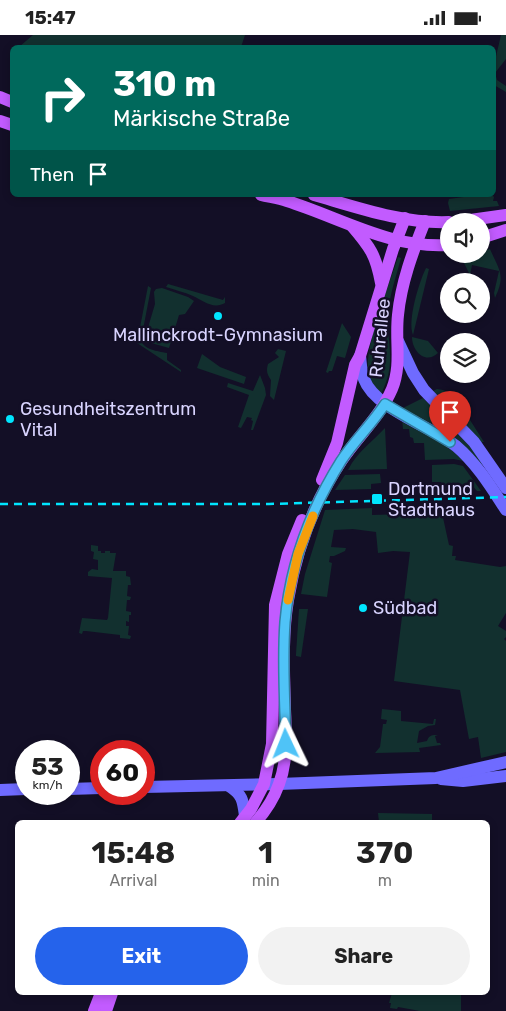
<!DOCTYPE html>
<html lang="en">
<head>
<meta charset="utf-8">
<style>
	body { margin:0; font-family:Rubik,sans-serif; background:#f2f2f2; color:#222; height:100vh; display:flex; flex-direction:column; font-size:19px; white-space:nowrap }
	* { box-sizing:border-box; margin:0 }
	p { font-size:16px; color:#767676 }
	.icon { flex:none; width:28px; height:28px; fill:none; stroke:currentColor; stroke-width:2; stroke-linecap:round; stroke-linejoin:round }
	.map { position:relative; flex:1; overflow:hidden }
	.details { position:absolute; left:15px; top:785px; width:475px; height:175px; display:flex; flex-direction:column; background:#fff; border-radius:8px; box-shadow:0 2px 8px #0003 }
	.details>* { flex:none }
	.guide { position:absolute; left:10px; top:10px; width:486px; height:152px; border-radius:8px; box-shadow:0 2px 8px #0003; background:#00695c; color:#fff; overflow:hidden }
	.tools { position:absolute; left:440px; top:178px; display:grid; gap:10px }
	.tools a { display:grid; place-items:center; width:50px; height:50px; border-radius:50%; background:#fff; box-shadow:0 2px 8px #0003; font-size:25px }
	.speed { position:absolute; left:15px; top:705px; display:flex; gap:10px; font-size:25px; font-weight:700; text-align:center }
	.speed>* { display:grid; place-content:center; width:65px; height:65px; border-radius:50%; background:#fff; box-shadow:0 2px 8px #0003; line-height:1 }
	.speed small { font-size:12px; font-weight:400 }
	.speed .limit { border:8px solid #d22; background:#fff; color:#111 }
	.pin { position:absolute; display:grid; place-items:center; width:42px; height:42px; color:#fff; margin:-51px -21px; border-radius:50% 50% 50% 0; rotate:-45deg; box-shadow:0 0 5px #0007 }
	.pin .icon { rotate:45deg }
	.me { position:absolute; width:55px; margin:-28px; rotate:358deg; stroke-linejoin:round; filter:drop-shadow(0 0 4px #0008) }
	.turn { display:flex; align-items:center; gap:18px; height:105px; padding:0 20px; font-size:22px }
	.turn .icon { width:65px; height:65px; stroke-width:2.5 }
	.turn b { display:block; font-size:35px; line-height:42px }
	.then { display:flex; align-items:center; height:48px; padding:0 20px; background:#0003; gap:10px; font-size:19px }
	.eta { display:flex; justify-content:space-evenly; align-items:center; height:85px; text-align:center }
	.eta b { font-size:30px; font-weight:700; line-height:35px }
	.cta { display:flex; gap:10px; margin-top:auto; padding:10px 20px }
	.cta a { flex:1; height:58px; border-radius:30px; background:#2563eb; color:#fff; font-size:20px; font-weight:700; line-height:58px; text-align:center }
	.cta a+a { background:#f2f2f2; color:#222 }
	.status { display:flex; justify-content:space-between; align-items:center; height:35px; padding:0 25px; background:#fff; direction:ltr }
	.status svg { height:14px; fill:currentColor }
	.map>svg:first-child { display:block }
</style>
</head>
<body>
<div class="status"><b>15:47</b><svg viewBox="0 0 49 12"><path d="M0 12V9h3v3zM5 12V6h3v6zM10 12V3h3v9zM15 12V0h3v12zM26 1h20v11H26zM47 4h2v5h-2z"/></svg></div>
<div class="map">
<svg width="506" height="976" viewBox="0 0 506 976">
	<rect width="100%" height="100%" fill="#130f26"/>
	<g fill="#12302f">
		<polygon points="33,0 245,0 241,12 19,12"/>
		<polygon points="501,0 506,0 506,24 495,38 497,45 506,51 506,57 494,50 494,30"/>
		<polygon points="478,160 492,160 494,162 493,166 497,166 499,171 450,176 448,168 449,164"/>
		<path d="M490,214c9,21 16,26 5,49l-1,-5 5,-22 -27,-6 -2,10 -8,-16 19,-5v-2z"/>
		<path d="M398,222l3,1c-5,19 -12,38 -13,57 -1,32 9,48 -7,79 -6,-4 -13,-16 -13,-23 -3,-27 21,-86 30,-114z"/>
		<path d="M426,233l3,1 -16,66c-6,-14 6,-53 13,-67z"/>
		<path d="M168,249l55,16 2,-3v6c-12,7 -23,-3 -32,-7 -9,-4 -18,-6 -27,-9z"/>
		<path d="M148,251l3,2 -10,52c3,10 16,11 26,13v7l14,10v2l-44,-29z"/>
		<polygon points="162,253 188,262 194,266 185,279 179,280 169,313 144,306 155,269 154,257 156,254"/>
		<polygon points="342,288 351,302 345,323 337,321 332,336 329,336 328,338 326,337"/>
		<path d="M412,302l16,4 10,12c-13,12 -26,-2 -26,-16z"/>
		<path d="M278,314l8,2 -12,49 -4,-4 1,-16c-4,-6 -5,-9 -3,-16l11,-7 -4,-4z"/>
		<polygon points="202,319 220,332 246,342 244,349 197,333"/>
		<polygon points="260,340 265,353 266,360 253,395 251,395 253,386 251,385 252,383 247,382 241,393 238,392 249,360 227,352 228,348 253,356"/>
		<polygon points="437,354 443,355 454,360 484,407 480,407 464,387 433,356"/>
		<polygon points="423,363 481,423 483,434 401,374"/>
		<polygon points="402,384 445,408 463,426 454,424 425,425 424,408 414,408 413,403 410,402 409,394 403,394"/>
		<path d="M385,393l2,41 -39,1c9,-18 24,-28 37,-42z"/>
		<polygon points="454,429 463,431 481,456 477,456 472,450 442,450 441,447 432,447 432,430"/>
		<polygon points="380,439 381,448 371,449 371,454 335,455 345,440"/>
		<polygon points="372,473 372,480 442,478 449,510 453,511 452,521 456,521 455,525 500,532 506,531 506,578 498,591 506,596 506,602 504,604 506,606 506,717 481,723 478,702 469,704 460,655 394,646 410,517 393,516 378,518 376,497 353,494 334,495 331,512 346,513 345,516 334,521 330,521 329,527 332,528 327,562 301,559 305,539 325,475"/>
		<polygon points="91,510 98,511 98,516 101,516 101,518 105,518 105,516 110,516 110,518 116,518 113,536 126,536 126,541 130,542 131,550 128,550 127,561 131,562 130,565 127,565 126,576 131,577 131,580 129,580 129,587 126,586 126,591 129,591 128,600 131,601 130,604 120,603 120,600 86,596 83,596 82,599 79,598 82,583 107,585 108,583 112,543 88,541 88,537 92,534 98,535 98,525 93,524 94,517 91,516"/>
		<polygon points="299,574 308,574 301,622 296,621 296,619"/>
		<path d="M382,674l19,2v10l32,3 1,-5h2l-1,6 -7,1 -9,5 -2,12 10,-2c2,-6 5,-6 11,-6l-3,1 2,7h3l1,2 -22,3 1,4 -45,1 5,-6 3,-23h3l1,-4 -6,-1z"/>
		<polygon points="378,778 432,779 432,787 379,787"/>
		<polygon points="392,958 461,958 461,976 420,976 398,972 397,974 390,973 391,968 389,968"/>
	</g>
	<g fill="none" stroke-linecap="round" stroke-linejoin="round">
		<g stroke="#6f6bff" stroke-width="12">
			<polyline points="398,306 413,338 424,355 474,407 506,453"/>
			<path d="M360,321c1,8 1,16 4,23 11,30 67,47 92,67 21,18 35,41 50,64"/>
			<polyline points="441,744 463,746 506,741"/>
			<path d="M229,751c14,9 14,15 16,30"/>
			<polyline points="144,752 279,749 436,743 506,727"/>
			<polyline points="69,754 101,753"/>
			<polyline points="0,755 26,754"/>
		</g>
		<g stroke="#c25bff" stroke-width="12">
			<polyline points="0,62 12,67"/>
			<polyline points="0,86 12,90"/>
			<path d="M261,160c8,2 17,3 26,6 54,17 104,48 162,44"/>
			<path d="M314,160c42,12 90,29 135,27"/>
			<polyline points="463,186 506,180"/>
			<path d="M352,191c18,21 24,29 29,57"/>
			<polyline points="481,203 506,195"/>
			<polyline points="322,445 337,408 355,330 360,321 393,214 405,183"/>
			<polyline points="240,788 251,774 264,749 272,709 275,570 288,519 302,485"/>
			<path d="M255,788c10,-11 19,-25 24,-39 9,-24 7,-50 6,-75 -1,-36 -3,-73 3,-109 8,-49 26,-98 54,-140 16,-24 38,-43 50,-71 10,-24 3,-48 6,-74 3,-32 15,-64 27,-94"/>
			<polyline points="94,976 101,958"/>
			<polyline points="106,976 112,958"/>
		</g>
		<polyline stroke="#00e5ff" stroke-width="2.5" stroke-dasharray="8 6" stroke-linecap="butt" points="0,469 269,469 506,462"/>
	</g>
	<g fill="none" stroke-linecap="round" stroke-linejoin="round">
		<defs>
			<path id="route" d="M286,709c-1,-40 -4,-82 -1,-122 5,-57 26,-113 56,-161 13,-20 31,-37 44,-57l65,38"/>
		</defs>
		<use href="#route" stroke="#337fa1" stroke-width="12"/>
		<use href="#route" stroke="#4fc3f7" stroke-width="9"/>
		<polyline stroke="#f59e0b" stroke-width="9" points="288,565 298,519 313,481"/>
	</g>
	<g fill="#00e5ff" stroke="#130f26" stroke-width="2">
		<circle cx="218" cy="281" r="5"/>
		<circle cx="10" cy="384" r="5"/>
		<rect x="371" y="458" width="12" height="12" rx="2.5"/>
		<circle cx="363" cy="573" r="5"/>
	</g>
	<g text-anchor="middle" stroke-width="5" stroke-linejoin="round" paint-order="stroke">
		<g font-size="18" fill="#d9d4ff" stroke="#130f26" text-anchor="start">
			<text x="218" y="306" text-anchor="middle">Mallinckrodt-Gymnasium</text>
			<text x="20" y="380">Gesundheitszentrum<tspan x="20" dy="21">Vital</tspan></text>
			<text x="388" y="460">Dortmund<tspan x="388" dy="21">Stadthaus</tspan></text>
			<text x="373" y="579">Südbad</text>
		</g>
		<g font-size="18" fill="#d9d4ff" stroke="#130f26">
			<text transform="translate(380 303) rotate(-84)" y="6">Ruhrallee</text>
		</g>
	</g>
</svg>
<div class="tools">
<a><svg class="icon" aria-label="sound" viewBox="0 0 24 24"><path d="M4 9h4l5-4v14l-5-4H4zM17 9q2 3 0 6"/></svg></a>
<a><svg class="icon" aria-label="search" viewBox="0 0 24 24"><circle cx="10" cy="10" r="6"/><path d="M15 15l6 6"/></svg></a>
<a><svg class="icon" aria-label="layers" viewBox="0 0 24 24"><path d="M12 4l9 5-9 5-9-5zM3 14l9 5 9-5"/></svg></a>
</div>
<div class="speed"><div>53<small>km/h</small></div><div class="limit">60</div></div>
<div class="pin" style="left:450px;top:407px;background:#d93025"><svg class="icon" aria-label="arrive" viewBox="0 0 24 24"><path d="M6 21V4h12l-3 4 3 4H6"/></svg></div>
<svg class="me" style="left:286px;top:709px" viewBox="-20 -20 40 40"><path d="M0-17L14 15 0 8-14 15z" fill="#4fc3f7" stroke="#fff" stroke-width="4"/></svg>
<div class="guide">
<div class="turn"><svg class="icon" aria-label="right" viewBox="0 0 24 24"><path d="M7 20v-9h11M14 6l5 5-5 5"/></svg><div><b>310 m</b>Märkische Straße</div></div>
<div class="then">Then<svg class="icon" aria-label="arrive" viewBox="0 0 24 24"><path d="M6 21V4h12l-3 4 3 4H6"/></svg></div>
</div>
<section class="details">
<div class="eta">
<div><b>15:48</b><p>Arrival</p></div>
<div><b>1</b><p>min</p></div>
<div><b>370</b><p>m</p></div>
</div>
<div class="cta"><a>Exit</a><a>Share</a></div>
</section>
</div>
</body>
</html>
